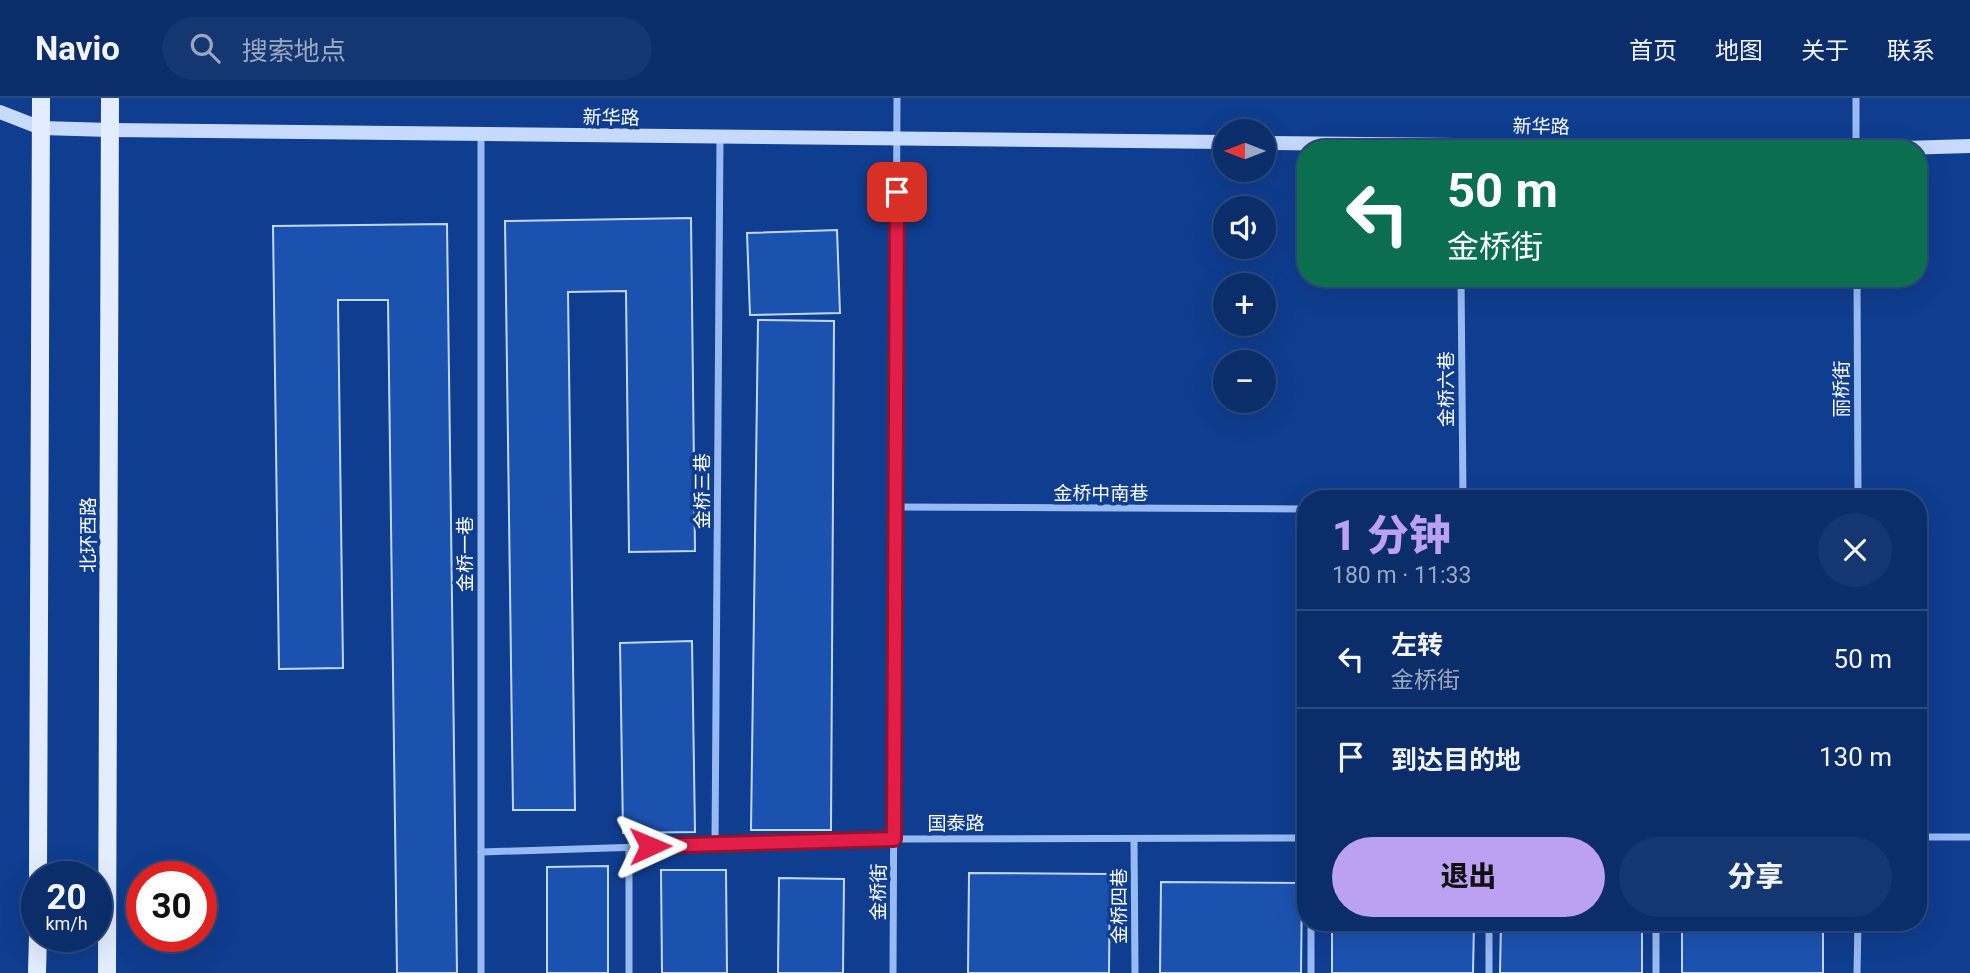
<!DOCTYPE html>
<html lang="zh">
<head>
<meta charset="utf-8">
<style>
	body { margin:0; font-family:Roboto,"Noto Sans SC",sans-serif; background:#143671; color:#f1f3f6; height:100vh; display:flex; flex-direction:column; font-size:26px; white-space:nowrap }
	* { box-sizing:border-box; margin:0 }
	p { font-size:23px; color:#9aa8c1 }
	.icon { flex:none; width:38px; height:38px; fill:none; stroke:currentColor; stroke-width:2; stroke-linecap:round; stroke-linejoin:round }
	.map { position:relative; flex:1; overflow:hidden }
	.details { position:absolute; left:1297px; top:392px; width:630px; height:441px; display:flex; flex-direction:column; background:#0b2e6b; border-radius:28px; box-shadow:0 7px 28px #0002,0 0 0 2px #2b4a7e }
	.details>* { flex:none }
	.guide { position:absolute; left:1297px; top:42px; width:630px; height:147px; border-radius:28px; box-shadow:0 7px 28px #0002,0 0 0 2px #2b4a7e; background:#0b6e4f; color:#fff; overflow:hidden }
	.needle { width:46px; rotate:270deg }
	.buttons { position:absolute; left:1213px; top:21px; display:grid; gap:14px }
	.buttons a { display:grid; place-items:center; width:63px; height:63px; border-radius:50%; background:#0b2e6b; box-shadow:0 7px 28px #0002,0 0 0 2px #2b4a7e; font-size:35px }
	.speed { position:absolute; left:21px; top:763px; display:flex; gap:14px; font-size:35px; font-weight:700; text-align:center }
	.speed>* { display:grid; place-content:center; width:91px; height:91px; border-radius:50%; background:#0b2e6b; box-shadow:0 7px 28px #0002,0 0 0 2px #2b4a7e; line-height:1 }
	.speed small { font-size:18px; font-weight:400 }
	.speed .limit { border:10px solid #d22; background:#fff; color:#111 }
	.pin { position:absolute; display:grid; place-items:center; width:60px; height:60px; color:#fff; margin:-30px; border-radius:14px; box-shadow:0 4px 10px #0006 }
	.me { position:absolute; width:77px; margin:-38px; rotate:89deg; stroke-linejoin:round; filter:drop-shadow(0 0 5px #0008) }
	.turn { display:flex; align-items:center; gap:24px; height:147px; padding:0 35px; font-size:32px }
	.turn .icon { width:91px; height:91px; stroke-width:2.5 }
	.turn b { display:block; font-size:49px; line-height:60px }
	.round { display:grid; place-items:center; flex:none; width:74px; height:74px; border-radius:37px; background:#143671 }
	.head { display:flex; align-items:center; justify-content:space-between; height:119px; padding:0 35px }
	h1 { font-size:42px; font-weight:800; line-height:52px; color:#bca0f2 }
	.cta { display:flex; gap:14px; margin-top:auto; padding:14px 35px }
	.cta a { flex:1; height:80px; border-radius:42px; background:#bca0f2; color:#111; font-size:28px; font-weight:800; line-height:80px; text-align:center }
	.cta a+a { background:#143671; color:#f1f3f6 }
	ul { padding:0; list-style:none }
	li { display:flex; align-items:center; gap:21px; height:98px; padding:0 35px; border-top:2px solid #2b4a7e }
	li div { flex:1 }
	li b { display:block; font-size:26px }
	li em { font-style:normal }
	header { display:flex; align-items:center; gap:42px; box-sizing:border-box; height:98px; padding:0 35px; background:#0b2e6b; border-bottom:2px solid #2b4a7e }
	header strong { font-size:33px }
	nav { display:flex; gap:38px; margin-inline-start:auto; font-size:24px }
	.search { width:490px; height:63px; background:#143671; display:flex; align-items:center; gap:18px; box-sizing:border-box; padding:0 24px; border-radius:38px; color:#9aa8c1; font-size:26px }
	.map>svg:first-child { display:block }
</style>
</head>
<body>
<header>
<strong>Navio</strong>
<div class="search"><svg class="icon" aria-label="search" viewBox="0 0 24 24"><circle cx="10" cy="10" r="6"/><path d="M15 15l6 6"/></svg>搜索地点</div>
<nav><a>首页</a><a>地图</a><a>关于</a><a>联系</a></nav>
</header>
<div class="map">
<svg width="1970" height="875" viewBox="0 0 1970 875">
	<rect width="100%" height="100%" fill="#0f3d8f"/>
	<g fill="#1c52af" stroke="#c0d7fe" stroke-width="2">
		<polygon points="691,120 695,453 629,454 626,193 568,194 575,712 513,712 505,123"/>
		<polygon points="447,126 457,875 397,875 388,202 338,202 343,570 279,571 273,128"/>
		<polygon points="837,132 840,215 750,217 747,135"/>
		<polygon points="758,222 834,223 831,732 751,732"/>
		<polygon points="692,543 695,734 623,735 620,545"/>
		<polygon points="608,768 608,875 547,875 547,769"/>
		<polygon points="661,772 726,772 727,875 662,875"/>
		<polygon points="969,775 1110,776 1109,875 968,875"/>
		<polygon points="779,780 844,781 843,875 778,875"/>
		<polygon points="1161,784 1302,785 1301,875 1160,875"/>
		<polygon points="1332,824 1474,824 1473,875 1332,875"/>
		<polygon points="1501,824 1642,824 1642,875 1500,875"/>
		<rect x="1682" y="824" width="141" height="51"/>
	</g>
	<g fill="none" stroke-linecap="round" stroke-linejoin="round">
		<g stroke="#98baf3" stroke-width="7">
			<polyline points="1856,0 1856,51"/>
			<polyline points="1461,180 1463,401"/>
			<polyline points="1857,180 1858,401"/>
			<polyline points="895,409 1306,411"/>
			<polyline points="1918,739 1970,739"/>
			<polyline points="1134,741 1135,875"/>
			<polyline points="715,747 720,39"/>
			<polyline points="629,749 629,875"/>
			<polyline points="481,754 894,741 1306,740"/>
			<polyline points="1656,824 1656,875"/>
			<polyline points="481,875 481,37"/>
			<polyline points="893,875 897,0"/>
			<polyline points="1311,875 1311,824"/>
			<polyline points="1489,875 1489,824"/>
			<polyline points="1857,875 1858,824"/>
		</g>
		<g stroke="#c7dafd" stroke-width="14">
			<polyline points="0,14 41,30 110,32 1225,44"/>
			<polyline points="1264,45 1818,51"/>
			<polyline points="1870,51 1970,48"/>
		</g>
		<g stroke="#e4edff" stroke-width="18">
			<polyline points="38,779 41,0"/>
			<polyline points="37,875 38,838"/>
			<polyline points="107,875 110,0"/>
		</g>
	</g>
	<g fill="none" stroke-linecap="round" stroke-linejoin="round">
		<defs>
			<polyline id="route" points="650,748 894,741 897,94"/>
		</defs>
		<use href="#route" stroke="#92132f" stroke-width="18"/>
		<use href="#route" stroke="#e11d48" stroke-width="12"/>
	</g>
	<g text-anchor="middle" stroke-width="7" stroke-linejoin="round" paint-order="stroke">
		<g font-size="19" fill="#fff" stroke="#0f3d8f">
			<text transform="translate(611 19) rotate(1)" y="7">新华路</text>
			<text transform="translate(1541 28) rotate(1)" y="7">新华路</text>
			<text transform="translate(1446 291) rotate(-90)" y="7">金桥六巷</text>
			<text transform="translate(1841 291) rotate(-90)" y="7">丽桥街</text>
			<text transform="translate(702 393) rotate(-90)" y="7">金桥三巷</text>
			<text x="1101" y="402">金桥中南巷</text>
			<text transform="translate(88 437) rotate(-90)" y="7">北环西路</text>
			<text transform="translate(465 456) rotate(-90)" y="7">金桥一巷</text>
			<text x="956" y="732">国泰路</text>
			<text transform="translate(878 794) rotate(-90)" y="7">金桥街</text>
			<text transform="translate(1119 808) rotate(-90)" y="7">金桥四巷</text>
		</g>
	</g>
</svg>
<div class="buttons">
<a><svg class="needle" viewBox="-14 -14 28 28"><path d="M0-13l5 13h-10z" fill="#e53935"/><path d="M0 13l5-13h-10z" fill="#9aa8c1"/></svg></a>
<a><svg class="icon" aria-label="sound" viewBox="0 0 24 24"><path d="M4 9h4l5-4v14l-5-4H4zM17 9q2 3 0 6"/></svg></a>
<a>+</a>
<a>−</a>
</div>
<div class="speed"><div>20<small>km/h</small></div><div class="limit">30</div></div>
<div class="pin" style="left:897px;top:94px;background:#d93025"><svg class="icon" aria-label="arrive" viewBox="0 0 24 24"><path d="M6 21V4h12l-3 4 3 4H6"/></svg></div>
<svg class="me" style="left:650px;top:748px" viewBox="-20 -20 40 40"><path d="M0-17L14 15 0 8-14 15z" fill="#e11d48" stroke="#fff" stroke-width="4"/></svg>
<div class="guide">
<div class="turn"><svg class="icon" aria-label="left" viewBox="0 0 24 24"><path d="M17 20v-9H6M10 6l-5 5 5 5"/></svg><div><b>50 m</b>金桥街</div></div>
</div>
<section class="details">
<div class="head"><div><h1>1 分钟</h1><p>180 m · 11:33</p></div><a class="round"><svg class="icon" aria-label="close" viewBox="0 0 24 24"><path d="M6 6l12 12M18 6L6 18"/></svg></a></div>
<ul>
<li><svg class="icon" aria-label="left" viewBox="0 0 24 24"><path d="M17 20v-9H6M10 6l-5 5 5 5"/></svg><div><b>左转</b><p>金桥街</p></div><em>50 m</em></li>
<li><svg class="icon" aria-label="arrive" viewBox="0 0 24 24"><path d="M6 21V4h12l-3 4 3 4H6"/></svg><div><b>到达目的地</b></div><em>130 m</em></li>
</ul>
<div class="cta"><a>退出</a><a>分享</a></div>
</section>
</div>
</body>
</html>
